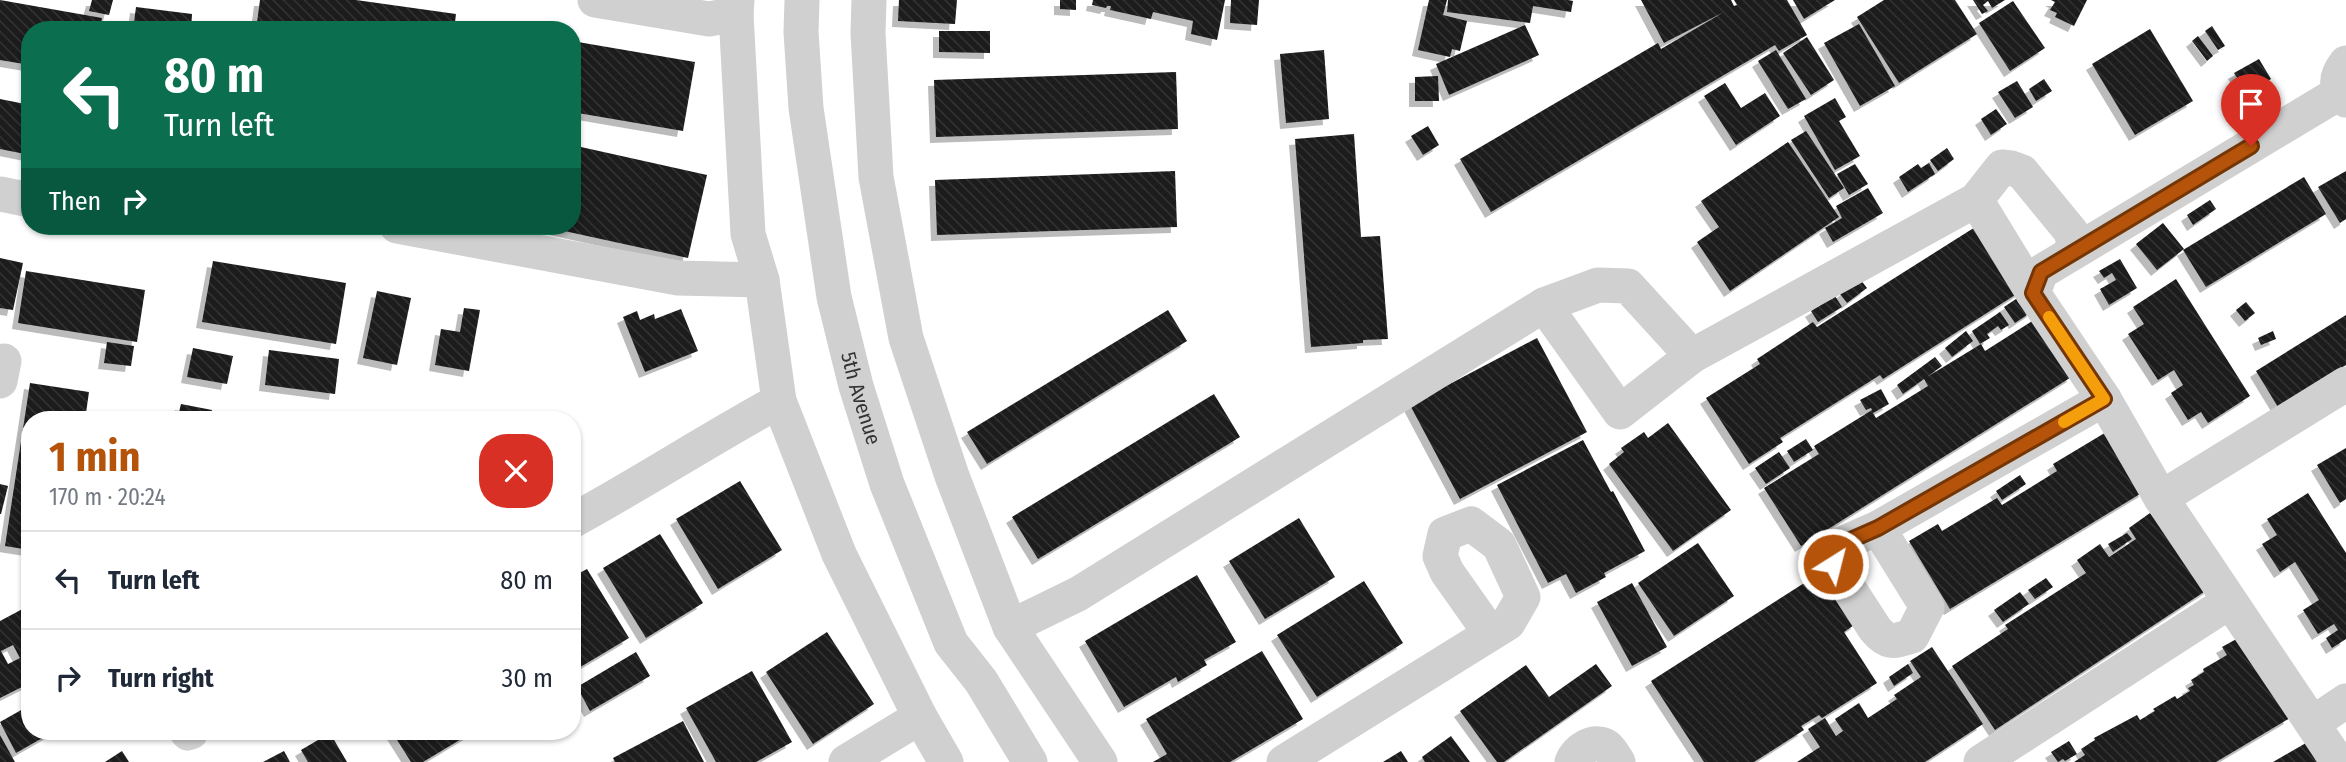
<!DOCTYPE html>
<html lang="en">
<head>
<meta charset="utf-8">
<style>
	body { margin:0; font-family:"Fira Sans Condensed",sans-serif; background:#f2f2f3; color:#1f2937; height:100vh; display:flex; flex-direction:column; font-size:26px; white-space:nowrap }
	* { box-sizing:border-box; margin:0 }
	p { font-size:23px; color:#747a83 }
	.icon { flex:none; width:38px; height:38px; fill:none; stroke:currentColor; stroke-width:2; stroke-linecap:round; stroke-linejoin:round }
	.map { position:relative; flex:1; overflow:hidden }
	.sheet { position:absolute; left:21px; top:411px; width:560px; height:329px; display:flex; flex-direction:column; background:#fff; border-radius:28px; box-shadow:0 2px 5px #0004 }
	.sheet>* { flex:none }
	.guide { position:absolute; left:21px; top:21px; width:560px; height:214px; border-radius:28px; box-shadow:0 2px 5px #0004; background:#0b6e4f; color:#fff; overflow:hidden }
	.pin { position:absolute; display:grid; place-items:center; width:60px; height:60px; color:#fff; margin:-72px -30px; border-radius:50% 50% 50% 0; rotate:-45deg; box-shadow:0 0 7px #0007 }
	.pin .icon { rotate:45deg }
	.me { position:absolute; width:77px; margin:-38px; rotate:36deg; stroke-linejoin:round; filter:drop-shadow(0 0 5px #0008) }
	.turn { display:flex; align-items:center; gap:24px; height:147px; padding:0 28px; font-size:32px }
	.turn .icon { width:91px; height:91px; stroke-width:2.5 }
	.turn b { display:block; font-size:49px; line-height:60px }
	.then { display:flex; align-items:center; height:66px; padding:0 28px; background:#0003; gap:14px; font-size:26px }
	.round { display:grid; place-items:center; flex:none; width:74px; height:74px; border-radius:28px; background:#f2f2f3 }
	.summary { display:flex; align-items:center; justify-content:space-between; height:119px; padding:0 28px }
	h1 { font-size:42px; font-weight:700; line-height:52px; color:#b45309 }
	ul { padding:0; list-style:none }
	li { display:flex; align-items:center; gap:21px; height:98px; padding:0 28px; border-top:2px solid #e0e1e3 }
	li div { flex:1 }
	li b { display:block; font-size:26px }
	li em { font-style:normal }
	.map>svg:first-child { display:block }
</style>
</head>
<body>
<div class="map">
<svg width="2346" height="762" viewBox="0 0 2346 762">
	<defs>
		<pattern id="building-back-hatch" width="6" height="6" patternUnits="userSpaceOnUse" patternTransform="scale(1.75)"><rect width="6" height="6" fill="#1a1a1a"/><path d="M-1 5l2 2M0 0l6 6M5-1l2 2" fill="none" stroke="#333"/></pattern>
		<filter id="shadow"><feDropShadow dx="-6" dy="6" stdDeviation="0" flood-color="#0004"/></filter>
	</defs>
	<rect width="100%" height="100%" fill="#fff"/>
	<g fill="url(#building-back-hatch)" fill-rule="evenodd" filter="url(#shadow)">
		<polygon points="0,0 102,18 100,30 30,30 30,65 0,60"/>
		<polygon points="92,0 113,0 109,15 89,11"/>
		<polygon points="260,0 356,0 456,14 454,30 256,30"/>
		<polygon points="899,0 957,0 955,24 898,21"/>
		<polygon points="1060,0 1076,0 1076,10 1060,9"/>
		<polygon points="1093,0 1225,0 1217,40 1191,34 1193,21 1153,12 1151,19 1110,10 1111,6 1107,6 1106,8 1092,5"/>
		<polygon points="1231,0 1259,0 1257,25 1230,23"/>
		<polygon points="1429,0 1447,0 1443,15 1467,21 1460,51 1452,49 1450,57 1418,50"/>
		<polygon points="1448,0 1568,0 1573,1 1571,12 1533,6 1530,23 1447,12"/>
		<polygon points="1641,0 1731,0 1734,6 1737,5 1734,0 1787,0 1807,35 1779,51 1775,45 1491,212 1460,159 1658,43 1661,49 1724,12 1664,43"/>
		<polygon points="1793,0 1835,0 1804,19"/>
		<polygon points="1884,0 1955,0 1977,34 1899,83 1857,17"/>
		<polygon points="1973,0 2005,0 1992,8 1988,1 1983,5 1988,11 1982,14"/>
		<polygon points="2051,0 2087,0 2074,26 2055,17 2057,13 2050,10 2055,2"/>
		<polygon points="2013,1 2045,48 2010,71 1979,23"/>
		<polygon points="136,7 192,14 191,30 133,30"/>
		<polygon points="1859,24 1895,86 1860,106 1824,43"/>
		<polygon points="1525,25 1539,55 1449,95 1436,64"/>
		<polygon points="2212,26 2225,46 2218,50 2205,31"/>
		<polygon points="2150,29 2193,101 2135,135 2092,64"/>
		<polygon points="939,31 990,31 990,53 939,52"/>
		<polygon points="2198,36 2213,56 2207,61 2192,41"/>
		<polygon points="1807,37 1834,80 1811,95 1783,53"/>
		<polygon points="572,41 695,62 683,131 572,112"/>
		<polygon points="1324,50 1329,119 1286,123 1280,54"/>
		<polygon points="1776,50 1806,99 1788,109 1758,61"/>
		<polygon points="2259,59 2271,79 2247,93 2234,73"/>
		<polygon points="1176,72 1178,129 936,137 934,80"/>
		<polygon points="1438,76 1439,101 1415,101 1415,77"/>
		<polygon points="2044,79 2052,91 2036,101 2029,89"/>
		<polygon points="2017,81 2033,107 2015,118 1998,92"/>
		<polygon points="1725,83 1741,108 1765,93 1780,116 1736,145 1704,96"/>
		<polygon points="1835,98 1846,117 1839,121 1860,156 1835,170 1804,116"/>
		<polygon points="0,99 30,105 30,155 0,149"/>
		<polygon points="1996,109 2007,124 1991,135 1981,119"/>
		<polygon points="1428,126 1439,145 1423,155 1411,136"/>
		<polygon points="1806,131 1844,188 1829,198 1791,140"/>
		<polygon points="1354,134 1361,237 1380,236 1388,339 1363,340 1363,343 1311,347 1295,139"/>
		<polygon points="1788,142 1839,217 1730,291 1697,242 1719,227 1701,201"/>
		<polygon points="572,145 707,175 688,258 546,227 572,226"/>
		<polygon points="1947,148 1954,159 1938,171 1930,160"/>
		<polygon points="1929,163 1935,174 1908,192 1899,177 1918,164 1921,168"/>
		<polygon points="1855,164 1868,184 1849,195 1837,174"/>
		<polygon points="1175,171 1177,227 937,235 935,180"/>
		<polygon points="2346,171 2346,219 2340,223 2318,187"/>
		<polygon points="2304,177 2326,214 2206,287 2183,250"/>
		<polygon points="1868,188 1883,213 1833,242 1825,228 1842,218 1836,206"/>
		<polygon points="2210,200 2216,209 2193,225 2187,215"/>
		<polygon points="2163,223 2184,249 2157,270 2136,244"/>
		<polygon points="1980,224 2023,290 1883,379 1880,375 1780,438 1783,442 1749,464 1706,398 1760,364 1757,359 1813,322 1817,327"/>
		<polygon points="0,258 23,263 13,310 0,308"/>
		<polygon points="2120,259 2137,288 2109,305 2100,289 2116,280 2112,273 2104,278 2099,271"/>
		<polygon points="213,261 346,283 336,344 202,322"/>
		<polygon points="26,271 145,290 137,342 18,323"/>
		<polygon points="1860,279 1867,288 1847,303 1840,294"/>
		<polygon points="2176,279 2250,396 2208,423 2201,412 2188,420 2171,393 2183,385 2174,370 2158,380 2128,334 2144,324 2133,307"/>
		<polygon points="377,291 411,298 397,365 363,358"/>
		<polygon points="2022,295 2033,311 2015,323 2004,307"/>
		<polygon points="1835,296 1842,307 1818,322 1811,311"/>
		<polygon points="2246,302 2255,313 2245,321 2236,310"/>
		<polygon points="464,308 480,310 469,371 435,365 441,329 460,332"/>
		<polygon points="681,309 698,351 645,372 623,317 637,311 640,320 654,314 655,319"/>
		<polygon points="1168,310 1187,341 987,464 967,432"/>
		<polygon points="2000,312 2009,325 2001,330 1998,326 1987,334 1990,338 1980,344 1972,331"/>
		<polygon points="2346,315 2346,365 2278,407 2256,371"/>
		<polygon points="2037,318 2073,376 1801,546 1764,488 1819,454 1814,446 1872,410 1871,408 1866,410 1860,400 1881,389 1889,404 1873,413 1876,418 1928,386 1924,379 1903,394 1897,385 1935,357 1942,366 1927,377 1981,344 1985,351"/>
		<polygon points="1966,331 1973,341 1952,357 1945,348"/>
		<polygon points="2273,331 2276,339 2261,345 2258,338"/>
		<polygon points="1537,338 1587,432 1460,499 1410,405"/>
		<polygon points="107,342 134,346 131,366 104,363"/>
		<polygon points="193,348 233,356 227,384 187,377"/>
		<polygon points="269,350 339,359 335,394 265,385"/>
		<polygon points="30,383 89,392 85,420 30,420 30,550 5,546"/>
		<polygon points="1214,394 1240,437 1038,559 1012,517"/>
		<polygon points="181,404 212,410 210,420 177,420"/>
		<polygon points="304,415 304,420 235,420 235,418"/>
		<polygon points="1668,423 1731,510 1673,551 1609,464 1624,452 1621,448 1644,432 1648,438"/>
		<polygon points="2108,431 2145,491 1950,609 1909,541 1938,524 1942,531 1997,498 2002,505 2057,471 2053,464"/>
		<polygon points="1806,439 1813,450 1794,462 1787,451"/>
		<polygon points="1583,440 1611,492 1613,491 1645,551 1604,573 1606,577 1576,593 1566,574 1548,583 1497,485"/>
		<polygon points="2346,448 2346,499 2340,503 2317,465"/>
		<polygon points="1779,452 1790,468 1766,484 1755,468"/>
		<polygon points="2020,475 2026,484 2002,500 1996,491"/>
		<polygon points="740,481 782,550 718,589 676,519"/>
		<polygon points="0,484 8,486 1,514 0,514"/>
		<polygon points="2308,493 2346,553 2346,639 2332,648 2326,638 2338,630 2334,624 2318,634 2303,610 2319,600 2295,562 2280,572 2262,544 2277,535 2267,519"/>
		<polygon points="2150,513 2210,588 1995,730 1952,666 2008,629 2005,625 2086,573 2077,560 2100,544 2109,557 2136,539 2129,528"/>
		<polygon points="1299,518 1335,577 1265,619 1229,561"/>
		<polygon points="2127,533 2132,539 2113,552 2108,544"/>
		<polygon points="660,534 703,603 646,638 603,568"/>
		<polygon points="1698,543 1734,596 1674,636 1638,583"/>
		<polygon points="587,569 629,638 572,672 572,577"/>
		<polygon points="1823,571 1857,623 1844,632 1877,683 1822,718 1819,715 1801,726 1804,730 1754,762 1704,762 1651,681"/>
		<polygon points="1197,575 1236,642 1204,660 1207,665 1178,682 1176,677 1124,707 1085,641"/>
		<polygon points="2046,578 2053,587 2035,599 2028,590"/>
		<polygon points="1364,581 1403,643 1317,697 1277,635"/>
		<polygon points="1632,583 1667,647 1632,666 1597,602"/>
		<polygon points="2020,592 2029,604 2003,622 1994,610"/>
		<path d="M30,605v78l-30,15v-77zM13,645l7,13 -12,6 -7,-13z"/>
		<polygon points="827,632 874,704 813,744 766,672"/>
		<polygon points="2240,637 2290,718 2216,762 2074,762 2085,755 2081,749 2095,740 2094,738 2137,715 2140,720 2155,711 2153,709 2175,696 2177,699 2190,691 2188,688 2194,685 2191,680 2204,672 2203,669 2227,655 2222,647"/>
		<polygon points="1932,647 1983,724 1925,762 1797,762 1820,747 1808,729 1825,718 1836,736 1843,731 1835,719 1859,703 1868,718 1897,699 1894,695 1921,677 1910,661"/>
		<polygon points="1262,651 1303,719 1230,762 1153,762 1167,754 1146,719"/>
		<polygon points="636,652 650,676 590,711 577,687"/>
		<polygon points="1596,664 1612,686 1504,762 1497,762 1460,711 1526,665 1549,697"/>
		<polygon points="1908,664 1913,673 1894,686 1889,677"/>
		<polygon points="752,671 792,742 756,762 716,762 686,708"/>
		<polygon points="30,705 30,732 53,732 16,753 0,722"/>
		<polygon points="683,721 704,762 615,762 613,758"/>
		<polygon points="392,732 473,732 423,762 411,762"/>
		<polygon points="330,733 347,762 308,762 301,750"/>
		<polygon points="0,735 15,762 0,762"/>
		<polygon points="1451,736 1470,762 1425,762 1422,757"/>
		<polygon points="2069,741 2077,754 2065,761 2063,759 2058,762 2051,752"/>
		<polygon points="2306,743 2317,762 2273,762"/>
		<polygon points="122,751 129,762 105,762"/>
		<polygon points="284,751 290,762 263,762"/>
		<polygon points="1401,751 1408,762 1383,762"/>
	</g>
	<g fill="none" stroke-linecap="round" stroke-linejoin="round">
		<g stroke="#d0d0d0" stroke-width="35">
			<polyline points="595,0 709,19 736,14"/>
			<polyline points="737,0 736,14 748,234 762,280 779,401 839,554 920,717 946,762"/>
			<path id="s1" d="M802,0l-1,32 5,76 28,189 22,89 31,98 64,159 30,38 49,81"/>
			<polyline points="869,0 868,33 876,177 906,338 952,476 1010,627 1100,762"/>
			<path d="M2346,63c-10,13 -12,24 0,37"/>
			<polyline points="0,194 30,200"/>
			<polyline points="1976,200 2033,293 2104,399 2161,498 2338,762"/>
			<polyline points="397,226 678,278 762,280"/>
			<polyline points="2033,293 2041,272 2339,93"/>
			<polyline points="1544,305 1620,412 1692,356 1976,200 2002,167 2011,168 2022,172 2072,233 2074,251"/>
			<polyline points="0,381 4,361"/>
			<polyline points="2161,498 2346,384"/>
			<path d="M572,521c70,-38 137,-82 207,-120"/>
			<path d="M1878,528l49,79 -15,29c-17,5 -24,9 -37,-7l-42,-65 -3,-11 7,-7 41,-18 226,-129"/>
			<polyline points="1010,627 1078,594 1544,305 1598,285 1628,286 1692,356"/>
			<polyline points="2313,723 2346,701"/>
			<polyline points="187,732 188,733 191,732"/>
			<polyline points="846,762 920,717"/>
			<polyline points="1284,762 1508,623 1523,597 1499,545 1471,524 1445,534 1440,556 1447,572 1490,633"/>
			<path d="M1572,762c5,-12 22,-24 35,-15 4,3 8,11 11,15"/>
			<polyline points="1981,762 2229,602"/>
		</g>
	</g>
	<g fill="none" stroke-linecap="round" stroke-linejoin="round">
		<defs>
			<polyline id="route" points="1833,564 1830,553 1837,546 1878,528 2104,399 2033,293 2041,272 2251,146"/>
		</defs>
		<use href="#route" stroke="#753606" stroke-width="18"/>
		<use href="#route" stroke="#b45309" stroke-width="12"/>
		<polyline stroke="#f59e0b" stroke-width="12" points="2049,317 2104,399 2064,422"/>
	</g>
	<g text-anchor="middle" stroke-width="7" stroke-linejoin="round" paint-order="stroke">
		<g font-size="21" fill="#333" stroke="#fff">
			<text dy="7" stroke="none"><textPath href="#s1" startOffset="404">5th Avenue</textPath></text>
		</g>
	</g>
</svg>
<div class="pin" style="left:2251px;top:146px;background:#d93025"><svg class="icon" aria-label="arrive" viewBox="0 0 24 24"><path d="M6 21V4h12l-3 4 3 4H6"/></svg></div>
<svg class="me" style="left:1833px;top:564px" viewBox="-20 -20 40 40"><circle r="17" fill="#b45309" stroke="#fff" stroke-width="3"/><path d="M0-11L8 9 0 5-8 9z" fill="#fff"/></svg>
<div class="guide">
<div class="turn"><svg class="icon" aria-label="left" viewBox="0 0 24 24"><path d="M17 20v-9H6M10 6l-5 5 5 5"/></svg><div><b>80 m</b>Turn left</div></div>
<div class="then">Then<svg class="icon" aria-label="right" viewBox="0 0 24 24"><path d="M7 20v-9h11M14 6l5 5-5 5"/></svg></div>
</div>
<section class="sheet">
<div class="summary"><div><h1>1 min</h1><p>170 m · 20:24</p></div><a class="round" style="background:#d93025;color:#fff"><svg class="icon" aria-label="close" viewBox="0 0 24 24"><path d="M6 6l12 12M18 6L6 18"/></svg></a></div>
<ul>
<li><svg class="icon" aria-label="left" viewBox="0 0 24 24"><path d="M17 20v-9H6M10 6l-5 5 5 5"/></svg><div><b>Turn left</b></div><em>80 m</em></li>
<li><svg class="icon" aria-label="right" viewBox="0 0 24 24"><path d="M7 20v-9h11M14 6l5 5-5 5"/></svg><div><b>Turn right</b></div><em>30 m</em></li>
</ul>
</section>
</div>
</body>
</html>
